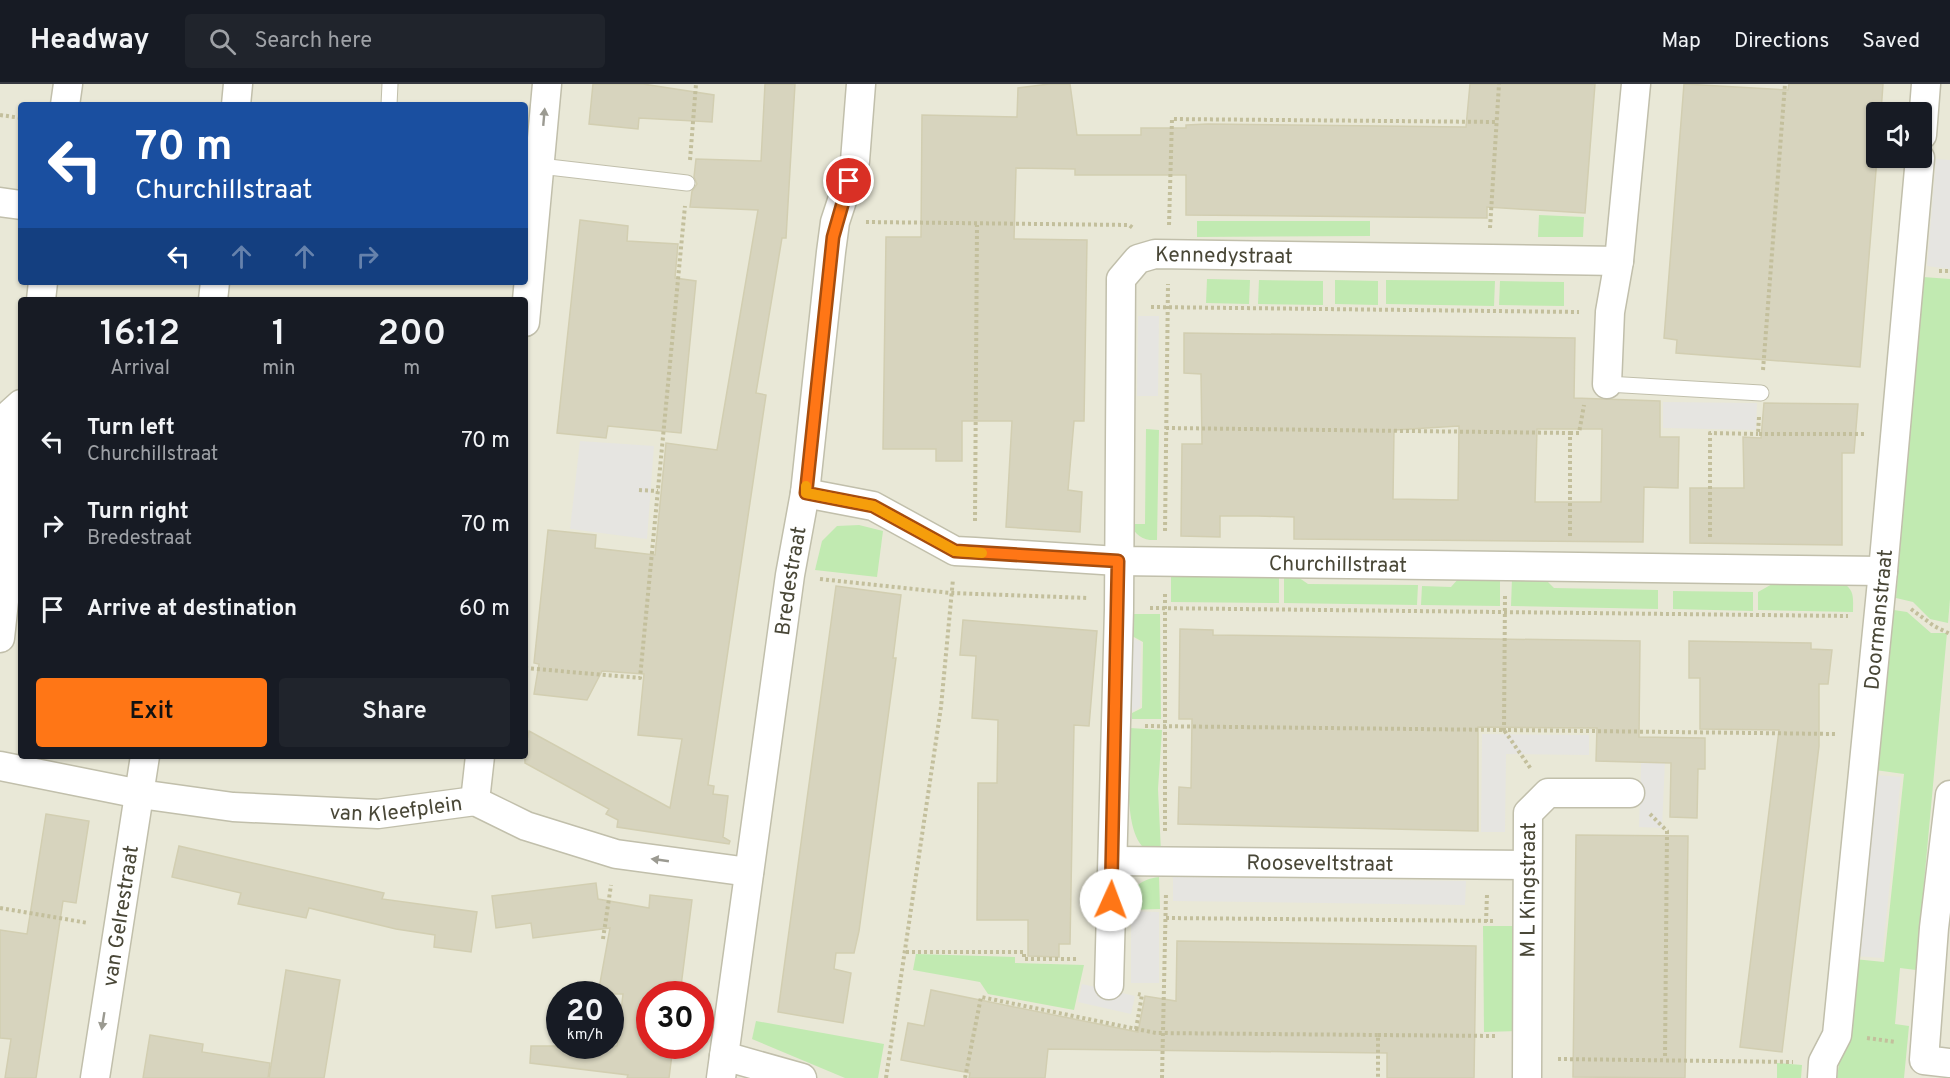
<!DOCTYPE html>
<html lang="en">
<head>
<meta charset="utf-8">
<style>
	body { margin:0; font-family:Overpass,sans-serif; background:#20242c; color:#f1f3f6; height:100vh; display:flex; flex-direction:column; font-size:22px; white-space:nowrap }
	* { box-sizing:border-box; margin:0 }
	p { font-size:20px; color:#9ea1a6 }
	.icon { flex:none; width:33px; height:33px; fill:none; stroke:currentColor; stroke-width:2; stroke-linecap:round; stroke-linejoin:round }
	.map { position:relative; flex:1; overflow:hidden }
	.sheet { position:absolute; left:18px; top:213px; width:510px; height:462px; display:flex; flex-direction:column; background:#171b24; border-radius:6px; box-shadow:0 2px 4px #0004 }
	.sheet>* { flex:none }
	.top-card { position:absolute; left:18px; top:18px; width:510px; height:183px; border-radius:6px; box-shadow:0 2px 4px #0004; background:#1a4fa0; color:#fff; overflow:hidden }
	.tools { position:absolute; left:1866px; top:18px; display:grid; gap:12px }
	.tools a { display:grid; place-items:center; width:66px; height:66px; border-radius:6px; background:#171b24; box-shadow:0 2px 4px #0004; font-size:30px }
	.speed { position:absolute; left:546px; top:897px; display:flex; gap:12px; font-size:30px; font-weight:700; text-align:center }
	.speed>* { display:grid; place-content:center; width:78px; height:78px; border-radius:50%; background:#171b24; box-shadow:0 2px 4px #0004; line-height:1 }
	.speed small { font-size:15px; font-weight:400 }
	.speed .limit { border:9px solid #d22; background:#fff; color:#111 }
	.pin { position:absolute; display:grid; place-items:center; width:51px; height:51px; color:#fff; margin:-26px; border:3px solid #fff; border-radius:50%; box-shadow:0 2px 6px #0007 }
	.me { position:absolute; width:66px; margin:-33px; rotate:2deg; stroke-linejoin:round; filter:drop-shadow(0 0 4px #0008) }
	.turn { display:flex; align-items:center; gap:21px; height:126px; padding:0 18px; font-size:27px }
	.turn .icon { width:78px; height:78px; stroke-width:2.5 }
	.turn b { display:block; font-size:42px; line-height:51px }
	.lanes { display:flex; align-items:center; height:57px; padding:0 18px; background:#0003; justify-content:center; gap:30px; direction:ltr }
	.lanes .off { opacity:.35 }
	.eta { display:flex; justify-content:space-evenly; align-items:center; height:102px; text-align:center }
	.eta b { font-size:36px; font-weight:600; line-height:42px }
	.action { display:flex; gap:12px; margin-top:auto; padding:12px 18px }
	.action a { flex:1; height:69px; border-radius:6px; background:#ff7616; color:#111; font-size:24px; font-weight:600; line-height:69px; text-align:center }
	.action a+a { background:#20242c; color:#f1f3f6 }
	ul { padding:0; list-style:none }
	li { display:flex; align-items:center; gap:18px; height:84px; padding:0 18px }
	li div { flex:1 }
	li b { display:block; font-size:22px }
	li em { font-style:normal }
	header { display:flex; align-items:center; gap:36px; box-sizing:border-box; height:84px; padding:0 30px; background:#171b24; border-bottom:2px solid #363941 }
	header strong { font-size:28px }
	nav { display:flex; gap:33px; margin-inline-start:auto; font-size:21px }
	.search { width:420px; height:54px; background:#20242c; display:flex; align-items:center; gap:15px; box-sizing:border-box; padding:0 21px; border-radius:6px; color:#9ea1a6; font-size:22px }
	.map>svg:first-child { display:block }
</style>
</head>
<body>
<header>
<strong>Headway</strong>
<div class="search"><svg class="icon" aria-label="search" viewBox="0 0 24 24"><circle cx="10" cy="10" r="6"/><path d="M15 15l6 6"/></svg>Search here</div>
<nav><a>Map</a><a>Directions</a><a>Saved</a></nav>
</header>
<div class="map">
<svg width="1950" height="994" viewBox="0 0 1950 994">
	<rect width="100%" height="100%" fill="#f5f4e9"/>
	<path fill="#e9e8d7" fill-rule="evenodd" d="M0,0h1950v994h-1950zM21,21h504v177h-504zM1876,28h46v46h-46zM21,216h504v456h-504zM560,910h50v52h-50zM650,910h50v52h-50z"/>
	<g fill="#c1eab1">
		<polygon points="1539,131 1584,133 1583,153 1538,153"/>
		<polygon points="1197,137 1370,137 1370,152 1197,153"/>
		<polygon points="1923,193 1950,195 1950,515 1948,539 1930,535 1913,518 1896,514"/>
		<polygon points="1207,195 1250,196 1249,220 1206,219"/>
		<polygon points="1259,196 1323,197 1323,221 1258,220"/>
		<polygon points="1335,196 1378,197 1378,221 1335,220"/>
		<polygon points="1386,196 1495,197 1494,222 1386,220"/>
		<polygon points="1500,197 1564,198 1564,222 1499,221"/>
		<path d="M1146,345l13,1 -2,110c-13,1 -21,-4 -27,-16h15z"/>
		<polygon points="859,441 883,447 877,493 815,486 822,457 837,442"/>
		<polygon points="1171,490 1279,491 1279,519 1171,518"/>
		<polygon points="1284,491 1295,491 1308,500 1418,501 1417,521 1284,519"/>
		<polygon points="1459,494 1500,494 1500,522 1421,521 1422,502 1451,503"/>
		<polygon points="1512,494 1544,494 1554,504 1658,506 1658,525 1511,522"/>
		<path d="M1774,499h69c12,7 10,16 10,29l-95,-2v-18z"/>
		<polygon points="1673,507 1753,508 1753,527 1673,525"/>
		<polygon points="1894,526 1907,528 1931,549 1947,549 1916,886 1900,884 1895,940 1909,942 1904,994 1837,994 1854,875 1884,878 1904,690 1875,686"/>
		<polygon points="1132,530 1160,530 1161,635 1132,635 1132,629 1142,624 1143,558 1132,552"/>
		<path d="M1130,644l32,2 -4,59 3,63c-4,-1 -11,-1 -14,-2 -26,-15 -17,-95 -17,-122z"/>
		<path d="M1159,793l1,32 -32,1c-1,-20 12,-31 31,-33z"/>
		<polygon points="1483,842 1518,842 1518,947 1484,948"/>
		<polygon points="916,870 1015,873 1015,879 1084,881 1074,926 988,910 980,898 913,886"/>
		<polygon points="756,937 884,960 878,994 845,994 752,955"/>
		<polygon points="1777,979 1802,981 1801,994 1777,994"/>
	</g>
	<g fill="#e6e5e1">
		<polygon points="1936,75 1950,76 1950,185 1927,182"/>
		<polygon points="1138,232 1159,232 1158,312 1137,312"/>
		<polygon points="1663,318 1757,319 1756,346 1663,344"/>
		<polygon points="580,357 654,362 647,455 570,445"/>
		<polygon points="1132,554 1141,558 1140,623 1132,628"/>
		<polygon points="1482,650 1589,651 1589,671 1506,670 1505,748 1481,748"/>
		<polygon points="1642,653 1666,654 1662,744 1639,743"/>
		<polygon points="1875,691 1901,693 1882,874 1856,872"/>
		<polygon points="1173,793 1466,797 1465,821 1173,817"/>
		<polygon points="1131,827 1159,828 1159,899 1131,899"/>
		<polygon points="1082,900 1135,912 1131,930 1078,918"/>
	</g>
	<g fill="#d7d4be" stroke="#d2ceb1" stroke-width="1.5" fill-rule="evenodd">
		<polygon points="593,0 643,0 714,11 712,38 639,34 638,45 589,40"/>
		<polygon points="765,0 795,0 786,154 782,154 756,309 766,311 708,701 714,702 713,710 728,712 723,753 730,757 729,760 617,743 618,736 606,730 609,725 525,679 525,652 528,653 529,647 670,724 682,655 638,651 644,590 602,587 587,616 534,610 539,580 534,579 548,446 596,451 595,464 655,471 666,359 717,366 758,126 690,123 692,107 697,100 694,93 696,75 761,77"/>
		<polygon points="1049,0 1070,0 1077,51 1141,51 1141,44 1186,44 1186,41 1208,40 1466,43 1470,0 1595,0 1585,129 1487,123 1487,134 1186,131 1186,91 1075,91 1075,85 1016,84 1014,155 1087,156 1084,337 1074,337 1068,406 1082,408 1080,448 1006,443 1012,337 962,337 962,377 936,377 936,365 883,365 886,153 921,153 922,31 1017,33 1018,4"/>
		<polygon points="1684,0 1788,6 1789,0 1883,0 1881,28 1876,28 1877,74 1860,283 1676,269 1677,256 1664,254"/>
		<polygon points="580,136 628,142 627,157 678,160 675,194 696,197 681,349 608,342 606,354 557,349"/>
		<path d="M1184,249l391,5 -1,60 86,3v36h19l-1,51 -34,-1 -1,55 -349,-3v-22l-36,-1h-38v21l-39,-1 1,-92h20l-1,-70 -17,-1zM1459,342l-1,74 -65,-1 1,-69zM1537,345h65l-1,73h-66z"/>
		<polygon points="1764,319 1858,320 1854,369 1842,369 1842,461 1690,459 1690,404 1744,404 1743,353 1761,354"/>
		<polygon points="836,502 901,511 893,574 896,574 859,847 854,869 836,869 834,885 851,889 843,939 778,928"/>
		<polygon points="963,536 1097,547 1089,642 1074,641 1070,860 1059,860 1059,873 1028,872 1028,836 977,836 978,699 997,699 998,636 972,634 976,572 960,571"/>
		<polygon points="1180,545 1213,546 1213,551 1640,557 1639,653 1705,654 1705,685 1698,685 1697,734 1670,733 1671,679 1596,677 1597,644 1478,643 1478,747 1178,740 1179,703 1191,704 1192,635 1179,635"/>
		<polygon points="1689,557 1811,559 1811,565 1832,566 1828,600 1819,600 1819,662 1782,968 1740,963 1779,646 1700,645 1700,594 1689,594"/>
		<polygon points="46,730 89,737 76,819 63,817 36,994 5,994 11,955 0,954 0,846 27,850"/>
		<polygon points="1576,751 1688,752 1685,994 1573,993"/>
		<polygon points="179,762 384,809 382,815 477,828 471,868 434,863 435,851 396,845 309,824 306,834 238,820 241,809 172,793"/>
		<polygon points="596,799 598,815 649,824 650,811 692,816 680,910 650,910 650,962 673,962 669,994 627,994 628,991 530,979 531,962 617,962 623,910 598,910 610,844 533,854 531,839 496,844 492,812"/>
		<polygon points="1177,857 1476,862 1474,994 1387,994 1387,969 1048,965 1045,994 969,994 970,989 901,976 908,939 924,942 931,906 1138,948 1145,912 1176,917"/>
		<polygon points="286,886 340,896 324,994 269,994"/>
		<polygon points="150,951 203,960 202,968 270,979 268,994 143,994"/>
	</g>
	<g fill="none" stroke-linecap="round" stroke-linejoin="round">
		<defs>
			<g id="lane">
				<polyline points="389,21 390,0"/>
				<polyline points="540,82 687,99"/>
				<polyline points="1607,300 1761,309"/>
			</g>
			<g id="street">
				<polyline points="65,21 68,0"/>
				<polyline points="236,21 238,0"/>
				<polyline points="1922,51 1926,0"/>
				<polyline points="0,118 21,121"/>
				<polyline points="41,216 43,198"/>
				<polyline points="213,216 215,198"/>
				<polyline points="525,238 547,0"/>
				<polyline points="1607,300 1610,228 1619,177 1636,0"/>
				<path id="s1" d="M805,409l68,13 82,45 20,1 143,9 765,10"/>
				<polyline points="0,554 13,435 4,391 11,329 21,320"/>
				<path id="s2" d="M0,682l140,28 93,13 145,7 97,-13 51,25 90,28 133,18"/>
				<polyline points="1950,711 1934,844 1924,976 1950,979"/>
				<polyline points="475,717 480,672"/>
				<path id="s3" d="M1113,777l414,4"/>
				<path id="s4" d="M1109,901l10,-376 2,-330 17,-20 17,-5 464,7"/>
				<polyline points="724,972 802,994"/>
				<path id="s5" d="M95,994l50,-322"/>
				<path id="s6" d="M721,994l69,-503 15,-82 26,-241 4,-30 20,-61 6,-77"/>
				<path id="s7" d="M1527,994l1,-265 20,-20h82"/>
				<path id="s8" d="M1822,994l1,-16 14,-27 46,-464 37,-413"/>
			</g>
		</defs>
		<use href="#lane" stroke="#c1bfab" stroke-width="17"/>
		<use href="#street" stroke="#c1bfab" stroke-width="31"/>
		<g stroke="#c3bf9c" stroke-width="4" stroke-dasharray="3 3" stroke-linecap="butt">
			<polyline points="0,31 21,34"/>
			<polyline points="690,76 696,0"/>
			<polyline points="866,138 1129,141 1133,144"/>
			<polyline points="1169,141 1172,35 1497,38"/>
			<polyline points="1490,144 1499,0"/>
			<polyline points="1939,187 1950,187"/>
			<polyline points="363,200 363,198"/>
			<polyline points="1151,223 1579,228"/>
			<polyline points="1763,286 1785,0"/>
			<polyline points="1759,333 1758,350 1866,350"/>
			<polyline points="1166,344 1570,349 1570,452"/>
			<polyline points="1570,349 1579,349 1584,321"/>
			<polyline points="639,406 658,407"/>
			<polyline points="975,437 977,141"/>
			<polyline points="1165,447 1168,200"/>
			<polyline points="1710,453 1710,349 1758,350"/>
			<polyline points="820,495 951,509 1088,514"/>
			<polyline points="1505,512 1504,646 1836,650"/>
			<polyline points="1150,524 1848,532"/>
			<polyline points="1911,525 1934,542 1950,550"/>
			<polyline points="525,584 640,594 685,122"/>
			<polyline points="1145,642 1504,646 1531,685"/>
			<polyline points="1650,730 1667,747 1665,974"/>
			<polyline points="1165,747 1165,509"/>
			<polyline points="0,824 88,839"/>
			<polyline points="1166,834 1496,837"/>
			<polyline points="1486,838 1487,811"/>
			<polyline points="603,855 611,801"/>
			<polyline points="906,868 1024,868 1024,875 1078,875"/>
			<polyline points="1136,945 1142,911 1138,910"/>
			<polyline points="1378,951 1497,952"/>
			<polyline points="1867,954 1896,958"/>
			<polyline points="1558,975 1793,978"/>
			<polyline points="886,994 941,623 953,495"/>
			<polyline points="965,994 981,913 1156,949 1378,951 1378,994"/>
			<polyline points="1162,994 1166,809"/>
		</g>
		<use href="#lane" stroke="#fff" stroke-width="15"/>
		<use href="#street" stroke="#fff" stroke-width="28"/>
	</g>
	<defs><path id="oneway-solid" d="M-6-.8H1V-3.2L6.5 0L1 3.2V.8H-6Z" transform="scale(1.5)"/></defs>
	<g fill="#9b9a91">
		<use href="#oneway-solid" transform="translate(544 33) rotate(-85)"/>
		<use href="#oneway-solid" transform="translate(660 776) rotate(-172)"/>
		<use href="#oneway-solid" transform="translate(103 937) rotate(99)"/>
	</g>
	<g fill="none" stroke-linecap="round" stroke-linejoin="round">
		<defs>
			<polyline id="route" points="849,97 833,153 806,409 873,422 955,467 1118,477 1111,816"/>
		</defs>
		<use href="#route" stroke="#a64d0e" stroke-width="15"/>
		<use href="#route" stroke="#ff7616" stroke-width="10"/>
		<polyline stroke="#f59e0b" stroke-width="10" points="806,402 806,409 873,422 955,467 982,469"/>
	</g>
	<g text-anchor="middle" stroke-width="4.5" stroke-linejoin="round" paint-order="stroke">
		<g font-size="21" fill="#494737" stroke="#fff">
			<text dy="7" stroke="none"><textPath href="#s4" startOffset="819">Kennedystraat</textPath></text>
			<text dy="7" stroke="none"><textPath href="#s1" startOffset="546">Churchillstraat</textPath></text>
			<text dy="7" stroke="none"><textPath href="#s6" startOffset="502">Bredestraat</textPath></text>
			<text dy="7" stroke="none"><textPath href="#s8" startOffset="464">Doormanstraat</textPath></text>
			<text dy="7" stroke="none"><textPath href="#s2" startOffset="400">van Kleefplein</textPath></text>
			<text dy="7" stroke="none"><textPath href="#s3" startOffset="207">Rooseveltstraat</textPath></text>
			<text dy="7" stroke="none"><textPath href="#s7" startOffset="188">M L Kingstraat</textPath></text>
			<text dy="7" stroke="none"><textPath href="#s5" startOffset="164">van Gelrestraat</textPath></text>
		</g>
	</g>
</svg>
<div class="tools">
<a><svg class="icon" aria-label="sound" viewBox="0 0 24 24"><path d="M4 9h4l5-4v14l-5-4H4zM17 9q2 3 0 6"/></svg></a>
</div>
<div class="speed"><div>20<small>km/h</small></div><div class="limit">30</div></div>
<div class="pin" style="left:849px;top:97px;background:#d93025"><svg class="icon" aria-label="arrive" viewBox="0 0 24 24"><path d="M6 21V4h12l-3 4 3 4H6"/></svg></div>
<svg class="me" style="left:1111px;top:816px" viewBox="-20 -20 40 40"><circle r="19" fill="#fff"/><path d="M0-13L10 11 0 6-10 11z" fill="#ff7616"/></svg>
<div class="top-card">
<div class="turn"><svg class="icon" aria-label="left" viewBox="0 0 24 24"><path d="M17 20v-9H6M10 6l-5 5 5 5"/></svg><div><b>70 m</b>Churchillstraat</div></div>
<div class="lanes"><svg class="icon" aria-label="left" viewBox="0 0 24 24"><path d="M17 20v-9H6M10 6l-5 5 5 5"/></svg><svg class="icon off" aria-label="ahead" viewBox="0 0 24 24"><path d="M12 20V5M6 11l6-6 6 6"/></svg><svg class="icon off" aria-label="ahead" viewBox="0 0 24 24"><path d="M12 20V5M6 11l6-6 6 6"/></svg><svg class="icon off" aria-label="right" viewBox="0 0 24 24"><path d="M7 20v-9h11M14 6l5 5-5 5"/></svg></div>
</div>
<section class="sheet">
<div class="eta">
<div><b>16:12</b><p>Arrival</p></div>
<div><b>1</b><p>min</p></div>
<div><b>200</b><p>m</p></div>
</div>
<ul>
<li><svg class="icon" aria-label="left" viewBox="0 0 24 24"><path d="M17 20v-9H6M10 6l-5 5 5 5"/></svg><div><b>Turn left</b><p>Churchillstraat</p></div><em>70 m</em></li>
<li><svg class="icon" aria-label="right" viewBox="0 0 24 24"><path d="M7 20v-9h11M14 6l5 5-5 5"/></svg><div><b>Turn right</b><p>Bredestraat</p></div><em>70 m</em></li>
<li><svg class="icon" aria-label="arrive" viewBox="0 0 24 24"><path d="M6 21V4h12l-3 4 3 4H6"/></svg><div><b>Arrive at destination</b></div><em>60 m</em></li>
</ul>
<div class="action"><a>Exit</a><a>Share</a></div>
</section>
</div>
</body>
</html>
